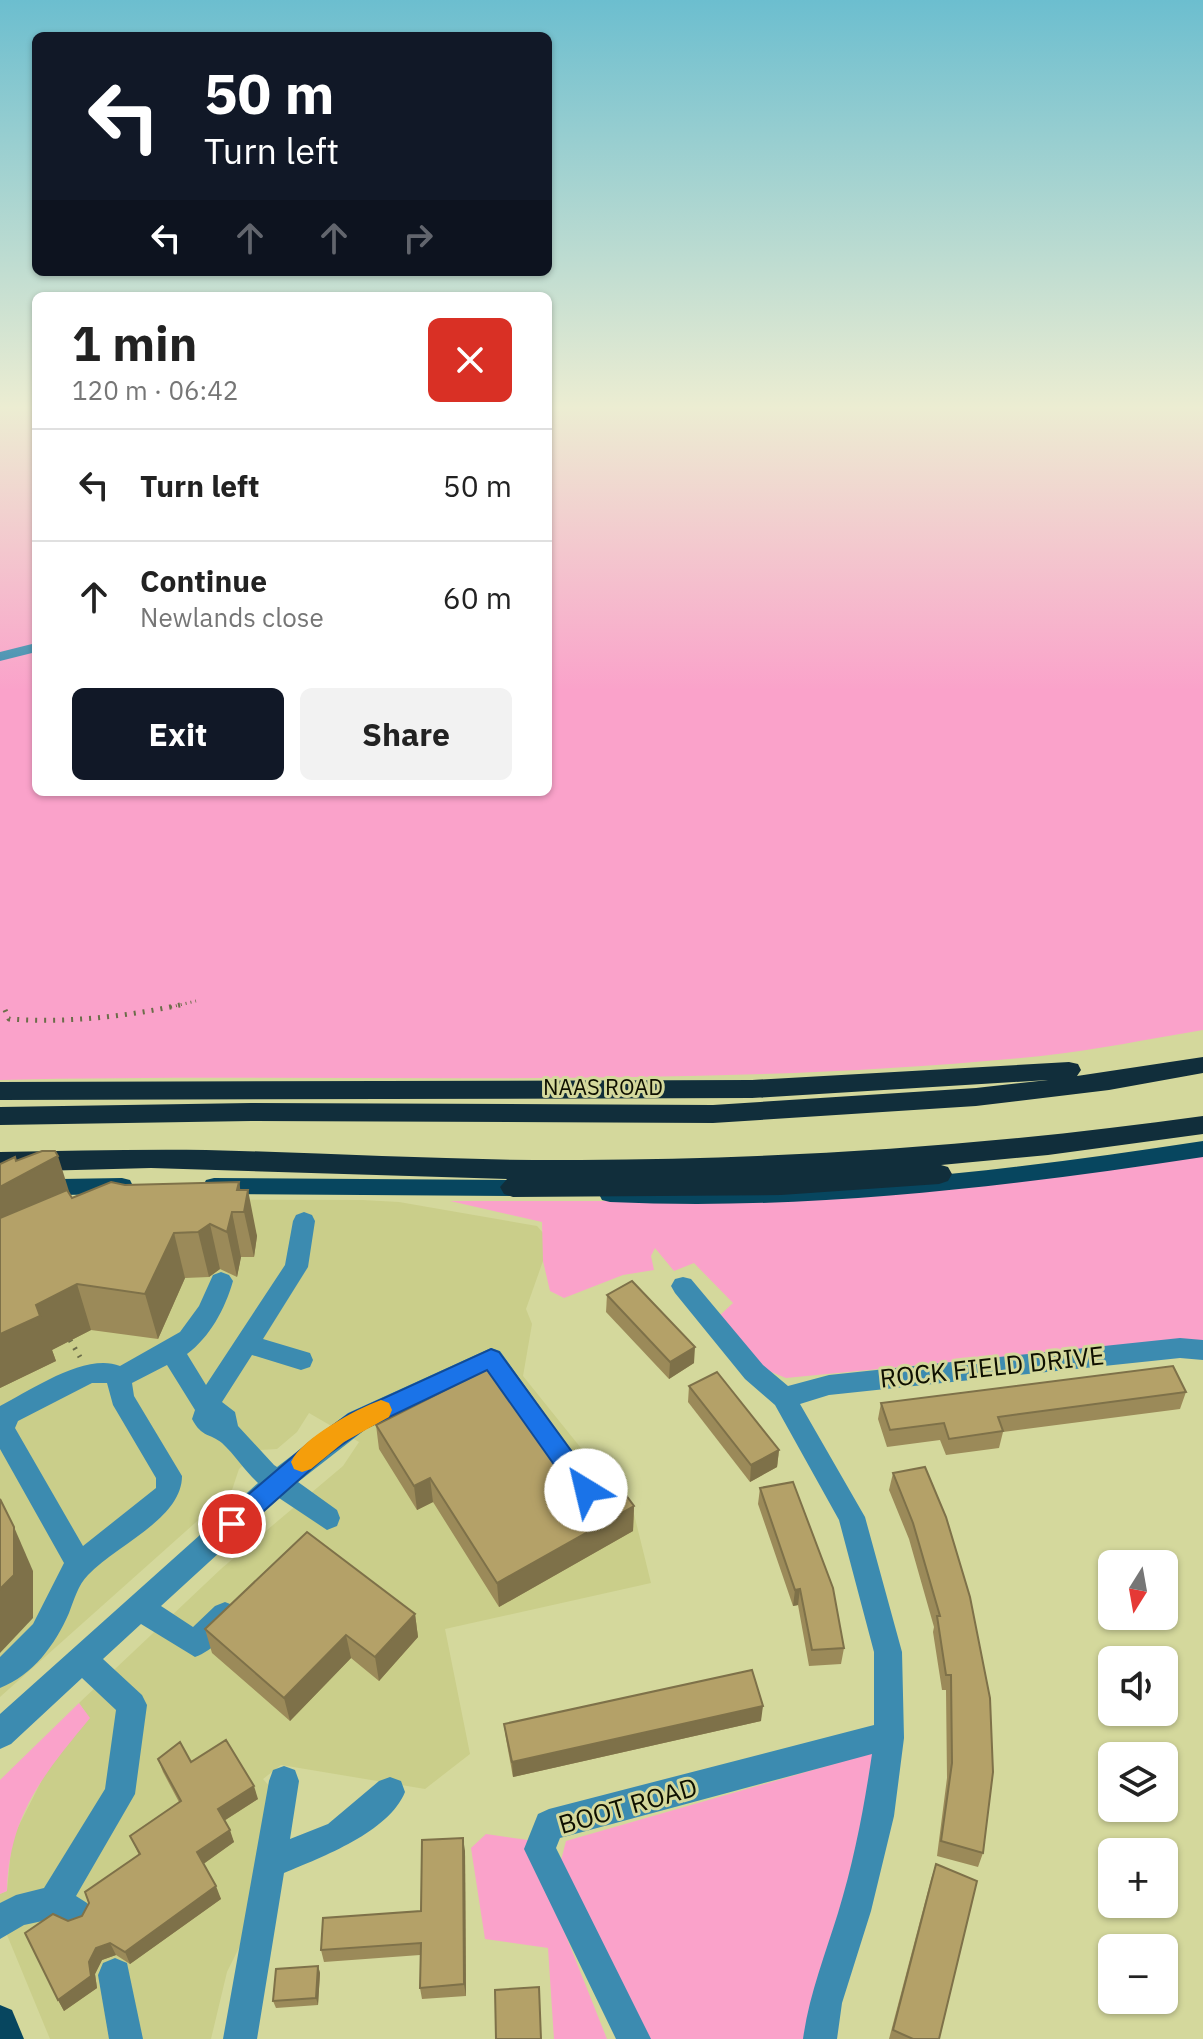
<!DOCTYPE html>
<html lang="en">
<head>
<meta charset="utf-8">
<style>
	body { margin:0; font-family:"IBM Plex Sans",sans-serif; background:#f2f2f2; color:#222; height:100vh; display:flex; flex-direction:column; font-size:30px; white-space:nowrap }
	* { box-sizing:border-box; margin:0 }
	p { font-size:26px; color:#767676 }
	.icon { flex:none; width:44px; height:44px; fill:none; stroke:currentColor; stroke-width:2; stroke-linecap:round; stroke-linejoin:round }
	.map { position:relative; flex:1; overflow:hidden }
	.side { position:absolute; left:32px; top:292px; width:520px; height:504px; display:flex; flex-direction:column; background:#fff; border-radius:12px; box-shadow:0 2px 6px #0004 }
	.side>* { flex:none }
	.top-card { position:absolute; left:32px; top:32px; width:520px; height:244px; border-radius:12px; box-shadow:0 2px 6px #0004; background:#111827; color:#fff; overflow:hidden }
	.needle { width:52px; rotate:191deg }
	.controls { position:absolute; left:1098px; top:1550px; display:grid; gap:16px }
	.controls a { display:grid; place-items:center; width:80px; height:80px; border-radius:12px; background:#fff; box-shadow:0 2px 6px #0004; font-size:40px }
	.pin { position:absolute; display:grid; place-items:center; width:68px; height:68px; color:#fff; margin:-34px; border:4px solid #fff; border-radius:50%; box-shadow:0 2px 8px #0007 }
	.me { position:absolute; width:88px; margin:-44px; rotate:324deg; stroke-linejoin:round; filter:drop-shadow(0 0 6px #0008) }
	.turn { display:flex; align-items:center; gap:28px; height:168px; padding:0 40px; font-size:36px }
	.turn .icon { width:104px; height:104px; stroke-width:2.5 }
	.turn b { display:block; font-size:56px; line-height:68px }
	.lanes { display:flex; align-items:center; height:76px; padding:0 40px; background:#0003; justify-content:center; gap:40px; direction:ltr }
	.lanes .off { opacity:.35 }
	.round { display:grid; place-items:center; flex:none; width:84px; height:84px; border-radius:12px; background:#f2f2f2 }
	.head { display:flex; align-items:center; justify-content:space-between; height:136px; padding:0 40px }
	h1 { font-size:48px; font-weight:700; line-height:60px }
	.primary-button { display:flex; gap:16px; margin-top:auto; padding:16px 40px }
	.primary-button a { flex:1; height:92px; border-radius:12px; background:#111827; color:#fff; font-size:32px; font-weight:700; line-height:92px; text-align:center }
	.primary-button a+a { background:#f2f2f2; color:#222 }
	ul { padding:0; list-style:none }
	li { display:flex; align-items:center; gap:24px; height:112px; padding:0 40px; border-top:2px solid #e0e0e0 }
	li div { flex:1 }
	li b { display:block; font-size:30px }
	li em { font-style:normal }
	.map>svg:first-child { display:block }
</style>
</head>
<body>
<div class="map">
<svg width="1203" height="2039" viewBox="0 0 1203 2039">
	<rect width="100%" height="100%" fill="#d4d89c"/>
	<polygon fill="#cace8a" points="0,1199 363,1200 399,1202 537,1226 544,1234 543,1261 526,1309 532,1324 523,1376 634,1514 651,1583 445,1629 470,1754 425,1789 281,1765 263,1779 271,1788 240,1946 227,1972 211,2039 50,2039 0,1918 0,1894 7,1891 12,1839 48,1768 89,1718 79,1703 222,1568 343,1466 359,1442 309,1413 297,1432 277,1449 260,1450 239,1469 232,1490 0,1697"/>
	<g fill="#faa2ca">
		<path d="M0,406h36v386h512v-386h655v624c-54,9 -108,20 -162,26 -346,35 -694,16 -1041,24z"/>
		<polygon points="1203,1154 1203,1341 1156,1342 786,1378 764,1369 717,1318 733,1303 694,1263 674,1271 655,1248 651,1256 654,1270 623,1275 564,1298 550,1291 543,1261 542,1222 450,1201 638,1201"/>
		<path d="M79,1703l11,15c-46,56 -81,97 -83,173l-7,3v-114z"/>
		<polygon points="879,1751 809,2039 647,2039 559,1868 566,1841"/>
		<polygon points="486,1834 528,1840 607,2039 554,2039 548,1948 485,1939 471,1848"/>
	</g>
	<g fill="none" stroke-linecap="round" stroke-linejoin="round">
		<polyline stroke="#6b6d49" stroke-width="3" stroke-dasharray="1 4" stroke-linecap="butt" points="171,1007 196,1001"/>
		<g stroke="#6b6d49" stroke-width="5" stroke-dasharray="2 7" stroke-linecap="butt">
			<path d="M5,1010l4,9c58,4 114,-2 171,-14"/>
			<polyline points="70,1340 80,1357"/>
		</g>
		<g fill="#3c8bb0" fill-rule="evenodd">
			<polygon points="36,643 36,652 0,661 0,652"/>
			<path d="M304,1212l8,3 3,6 -7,46 -45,72 47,14 3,7 -3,7 -9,3 -49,-15 -30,47 13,10 3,14 36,39 3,2 71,-54 143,-65 9,3 99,139 -4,8 -9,4 -9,-4 -90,-127 -121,58 -68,53 39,28 3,8 -3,8 -10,4 -48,-32 -118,108 32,21 22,-21 10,-4 10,4 4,9c-7,17 -27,36 -44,42l-54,-33 -38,35 39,36 5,10 -12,89 -59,102 11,7 5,11 -5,11 -11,5 -24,-11 -28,6 -24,14v-36l16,-8 28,-7 61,-99 11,-79 -34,-32 -71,66 -11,5v-35l258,-231c-13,-12 -23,-28 -36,-40 -12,-10 -20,-5 -30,-24l3,-9 -28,-45 -35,18 2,13 48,80c0,43 -66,69 -94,99 -10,10 -14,25 -19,38 -14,32 -36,62 -69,75v-31l33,-33 31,-61 -64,-114v-43c31,-16 86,-54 120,-40l60,-34 19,-26 14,-31 8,-3 8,3 4,6c-8,28 -23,56 -46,73l19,31 79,-120 8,-44 3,-6zM92,1383h15l6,22 43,73v10l-73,58 -68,-118 3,-7z"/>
			<path d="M683,1277l8,2 72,86 25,21 41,-11 351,-37 23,2v20l-23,-2 -351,37 -29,9 65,113 37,135 2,86 -10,78 -23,95 -29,92 -5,36h-34c6,-44 22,-84 35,-126 16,-52 26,-105 34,-159l-312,84 -4,10 95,191h-35l-92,-190 14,-35 11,-5 325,-84v-73l-35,-132 -64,-115 -30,-26 -70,-86 -4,-7 4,-7z"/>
			<path d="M284,1766l11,4 4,11 -9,58 38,-15 51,-43 11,-4 11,4 4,11c-16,40 -83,65 -121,81l-27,166h-34l46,-258 4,-11z"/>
			<polygon points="115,1958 127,1963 143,2039 109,2039 98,1975 103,1963"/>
		</g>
		<g fill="#07465f" fill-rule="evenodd">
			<path d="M1203,1141v16c-198,30 -393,54 -593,45l-8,-2 -3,-6 3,-6 8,-2c200,9 395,-15 593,-45z"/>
			<polygon points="122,1178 130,1180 133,1186 130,1192 122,1194 0,1196 0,1180"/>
			<polygon points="214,1178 526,1180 534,1182 537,1188 534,1194 526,1196 214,1194 206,1192 203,1186 206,1180"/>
			<polygon points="0,2005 12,2010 24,2039 0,2039"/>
		</g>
		<g fill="#112e3b" fill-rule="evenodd">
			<polygon points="1203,1057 1203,1073 1109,1090 976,1106 713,1123 251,1121 0,1125 0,1107 251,1103 713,1105 976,1088 1048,1080 752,1098 0,1100 0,1082 752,1080 1069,1062 1078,1064 1081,1070 1077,1076"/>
			<path d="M1203,1116v18l-155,21 -107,10 7,2 4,7 -4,7 -9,3 -158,11 -268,2 -9,-3 -4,-7 7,-8 -356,-11 -151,4v-20c69,-1 137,-3 206,-2 125,3 250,11 375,10 209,-1 416,-15 622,-44z"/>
		</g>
	</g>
	<g fill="#9b8a59">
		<polygon points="16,1161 70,1195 72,1198 125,1185 239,1182 240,1190 257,1236 254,1257 241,1257 237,1277 220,1269 209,1277 185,1278 158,1339 91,1330 52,1350 56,1361 0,1388 0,1164"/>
		<polygon points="607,1295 694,1363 669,1379 606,1312"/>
		<polygon points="689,1386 779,1450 777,1467 750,1482 688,1402"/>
		<polygon points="1186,1392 1180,1409 1003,1432 999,1448 946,1455 940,1440 887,1447 878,1419 881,1403"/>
		<polygon points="376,1425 574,1475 634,1506 633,1531 499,1607 433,1502 417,1510 379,1449"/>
		<polygon points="925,1467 983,1853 978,1867 937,1856 947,1778 946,1690 942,1690 933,1632 934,1627 909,1539 889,1490 893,1473"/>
		<polygon points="760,1488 844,1648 841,1664 809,1666 798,1605 793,1606 758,1504"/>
		<polygon points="415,1614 418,1637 379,1681 351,1658 290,1721 212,1653 205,1629"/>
		<polygon points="761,1721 513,1777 506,1739 504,1724"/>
		<polygon points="158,1759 191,1762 258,1799 224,1821 234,1842 203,1864 221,1899 130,1964 116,1955 102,1960 95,1974 97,1988 64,2011 58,2000 82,1916 139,1855 130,1836 179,1802 163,1772"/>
		<polygon points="465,1851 466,1996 422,1999 420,1988 420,1955 324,1962 321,1950 421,1911"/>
		<polygon points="936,1864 939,2039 889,2039 931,1879"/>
		<polygon points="318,1966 320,1973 318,2005 276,2008 273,2001"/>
	</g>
	<g fill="#7e7149">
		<polygon points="58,1156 73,1204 0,1244 0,1187"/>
		<polygon points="239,1182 244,1211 248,1190 257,1236 254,1257 244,1212 237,1190"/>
		<polygon points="232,1212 241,1257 237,1277 227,1232"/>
		<polygon points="210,1224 220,1269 209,1277 198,1232"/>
		<polygon points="174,1233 185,1278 158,1339 145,1294"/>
		<polygon points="77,1284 91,1330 52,1350 56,1361 0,1388 0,1334 36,1305"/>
		<polygon points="695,1347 694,1363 669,1379 670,1362"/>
		<polygon points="779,1450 777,1467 750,1482 751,1465"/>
		<polygon points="430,1478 433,1502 417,1510 414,1486"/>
		<polygon points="634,1506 633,1531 499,1607 497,1583"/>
		<polygon points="14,1527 33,1571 33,1618 0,1653 0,1589"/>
		<polygon points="800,1589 798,1605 793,1606 795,1590"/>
		<polygon points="415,1614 418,1637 379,1681 375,1657"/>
		<polygon points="346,1635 351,1658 290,1721 284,1698"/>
		<polygon points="763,1706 761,1721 513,1777 512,1762"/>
		<polygon points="254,1786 258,1799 222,1822 218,1809"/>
		<polygon points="230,1830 234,1842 202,1865 197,1852"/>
		<polygon points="463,1838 465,1851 466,1996 464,1984"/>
		<polygon points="216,1886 221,1899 130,1964 125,1952"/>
		<polygon points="110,1943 116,1955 102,1960 95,1974 97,1988 64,2011 58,2000 89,1962 96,1948"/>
		<polygon points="318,1966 320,1973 318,2005 316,1998"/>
	</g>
	<g fill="#b4a168" stroke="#7e7149" stroke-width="2">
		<polygon points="42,1151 55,1151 58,1156 0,1187 0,1164 15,1157 16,1161"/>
		<polygon points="111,1182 125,1185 239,1182 237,1190 248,1190 244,1212 232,1212 227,1232 210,1224 198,1232 174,1233 145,1294 77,1284 36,1305 40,1316 0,1334 0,1218 67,1190 72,1198"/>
		<polygon points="632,1281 695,1347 670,1362 607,1295"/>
		<polygon points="495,1365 574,1475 584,1480 596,1476 602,1463 634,1506 497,1583 430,1478 414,1486 376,1425"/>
		<polygon points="1173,1366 1186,1392 998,1417 1003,1431 949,1439 944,1423 890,1430 881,1403"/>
		<polygon points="717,1372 779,1450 751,1465 689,1386"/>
		<polygon points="925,1467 946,1517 970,1597 990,1698 993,1772 983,1853 941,1841 952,1763 951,1675 946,1675 937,1616 940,1616 913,1523 893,1473"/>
		<polygon points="793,1482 833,1588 844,1648 812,1650 800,1589 795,1590 760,1488"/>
		<polygon points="0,1499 14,1527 14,1575 0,1589"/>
		<polygon points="307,1532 415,1614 375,1657 346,1635 284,1698 205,1629"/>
		<polygon points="752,1670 763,1706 512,1762 504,1724"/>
		<polygon points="226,1740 254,1786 218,1809 230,1830 197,1852 216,1886 125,1952 110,1943 96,1948 89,1962 91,1976 58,2000 25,1933 53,1914 68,1921 82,1916 89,1903 85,1892 140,1854 130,1836 181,1801 158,1759 180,1742 191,1762"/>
		<polygon points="463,1838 464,1984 420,1988 421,1943 321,1950 323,1918 421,1911 422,1840"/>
		<polygon points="936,1864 977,1881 939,2039 913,2039 893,2030"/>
		<polygon points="318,1966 316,1998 273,2001 276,1969"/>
		<polygon points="539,1987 541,2039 496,2039 495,1990"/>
	</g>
	<linearGradient id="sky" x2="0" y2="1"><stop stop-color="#6cbecf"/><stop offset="0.59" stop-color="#ecedd2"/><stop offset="1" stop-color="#ecedd2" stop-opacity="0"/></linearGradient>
	<rect width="1203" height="691" fill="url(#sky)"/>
	<polygon fill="#1a73e8" stroke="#114b97" stroke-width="2" points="491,1349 499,1352 594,1482 598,1490 594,1497 586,1500 577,1497 487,1370 366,1428 327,1455 240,1532 232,1535 223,1532 219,1524 223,1516 311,1441 349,1414"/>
	<path fill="#f59e0b" d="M381,1400l8,3 3,7 -3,7 -45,25 -33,27 -9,3 -8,-3 -3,-7c11,-24 65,-53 90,-62z"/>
	<g text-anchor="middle" stroke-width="6" stroke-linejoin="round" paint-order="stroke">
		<g font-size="22" fill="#0f1000" stroke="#d4d89c">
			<text x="603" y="1095">NAAS ROAD</text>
		</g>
		<g font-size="26" fill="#0f1000" stroke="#d4d89c">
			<text transform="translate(992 1367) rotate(-6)" y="9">ROCK FIELD DRIVE</text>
			<text transform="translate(628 1806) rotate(-16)" y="9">BOOT ROAD</text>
		</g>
	</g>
</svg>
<div class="controls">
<a><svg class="needle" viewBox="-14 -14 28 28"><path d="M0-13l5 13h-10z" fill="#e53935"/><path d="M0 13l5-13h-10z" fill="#767676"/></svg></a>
<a><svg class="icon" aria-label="sound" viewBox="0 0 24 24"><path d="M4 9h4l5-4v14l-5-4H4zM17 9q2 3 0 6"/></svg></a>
<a><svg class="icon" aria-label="layers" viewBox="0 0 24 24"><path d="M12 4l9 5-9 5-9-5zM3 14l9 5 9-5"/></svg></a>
<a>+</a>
<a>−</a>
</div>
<div class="pin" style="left:232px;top:1524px;background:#d93025"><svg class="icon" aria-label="arrive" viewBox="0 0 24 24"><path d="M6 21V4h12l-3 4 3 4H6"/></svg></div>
<svg class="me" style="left:586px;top:1490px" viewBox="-20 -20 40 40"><circle r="19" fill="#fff"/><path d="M0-13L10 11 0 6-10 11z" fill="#1a73e8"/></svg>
<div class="top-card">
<div class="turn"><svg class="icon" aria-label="left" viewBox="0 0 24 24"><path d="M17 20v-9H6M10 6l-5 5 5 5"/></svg><div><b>50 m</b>Turn left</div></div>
<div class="lanes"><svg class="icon" aria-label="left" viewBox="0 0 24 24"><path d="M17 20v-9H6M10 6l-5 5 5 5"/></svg><svg class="icon off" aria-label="ahead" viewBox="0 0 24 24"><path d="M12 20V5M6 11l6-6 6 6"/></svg><svg class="icon off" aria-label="ahead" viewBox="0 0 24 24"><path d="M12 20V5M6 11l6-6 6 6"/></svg><svg class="icon off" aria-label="right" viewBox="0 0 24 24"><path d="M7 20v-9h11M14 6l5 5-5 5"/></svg></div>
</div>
<section class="side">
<div class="head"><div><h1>1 min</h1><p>120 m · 06:42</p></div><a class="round" style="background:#d93025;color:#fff"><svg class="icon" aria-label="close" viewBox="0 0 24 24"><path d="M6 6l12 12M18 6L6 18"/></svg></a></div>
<ul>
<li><svg class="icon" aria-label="left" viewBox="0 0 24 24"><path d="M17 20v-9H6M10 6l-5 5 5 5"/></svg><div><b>Turn left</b></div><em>50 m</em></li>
<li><svg class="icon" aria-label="ahead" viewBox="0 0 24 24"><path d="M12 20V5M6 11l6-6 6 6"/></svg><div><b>Continue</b><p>Newlands close</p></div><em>60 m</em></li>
</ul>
<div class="primary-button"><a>Exit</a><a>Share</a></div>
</section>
</div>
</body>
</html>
